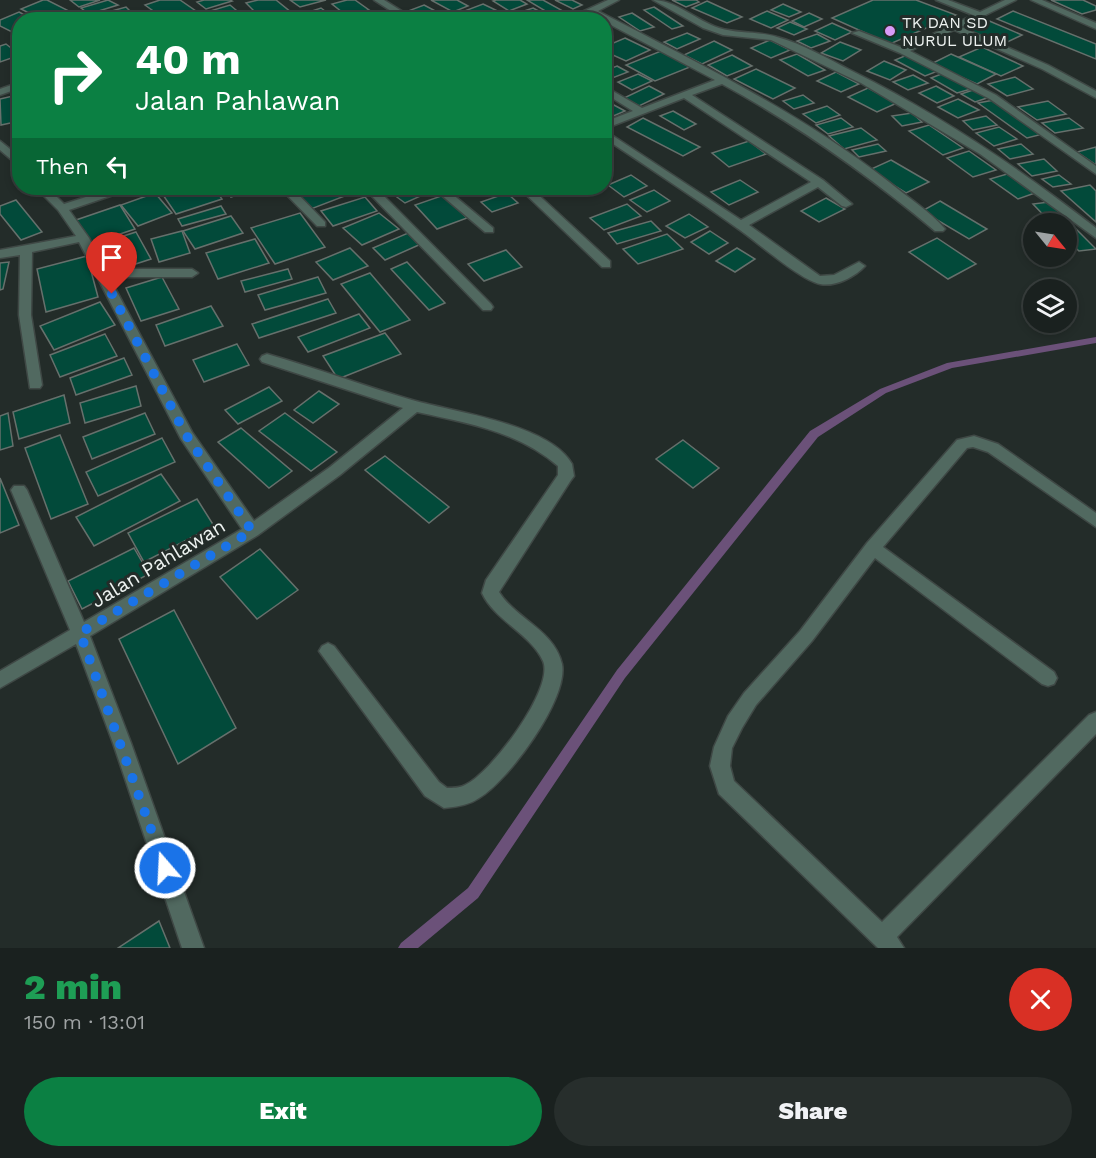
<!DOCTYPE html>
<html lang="en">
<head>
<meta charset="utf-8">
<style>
	body { margin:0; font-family:"Work Sans",sans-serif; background:#272e2c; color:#f1f3f6; height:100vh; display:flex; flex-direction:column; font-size:22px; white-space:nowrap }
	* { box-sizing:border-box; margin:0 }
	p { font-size:20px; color:#9fa3a4 }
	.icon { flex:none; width:33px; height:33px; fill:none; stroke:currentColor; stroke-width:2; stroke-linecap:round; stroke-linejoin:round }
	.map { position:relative; height:948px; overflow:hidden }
	.side { display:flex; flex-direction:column; background:#1a211f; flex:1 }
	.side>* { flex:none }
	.guide { position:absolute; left:12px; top:12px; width:600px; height:183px; border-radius:24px; box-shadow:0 3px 9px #0003,0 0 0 2px #383e3d; background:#0b8043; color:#fff; overflow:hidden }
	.needle { width:39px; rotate:120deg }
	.buttons { position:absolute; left:1023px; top:213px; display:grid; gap:12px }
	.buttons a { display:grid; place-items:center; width:54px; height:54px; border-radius:50%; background:#1a211f; box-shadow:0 3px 9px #0003,0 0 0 2px #383e3d; font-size:30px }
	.pin { position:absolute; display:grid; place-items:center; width:51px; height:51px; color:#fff; margin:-62px -26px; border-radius:50% 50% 50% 0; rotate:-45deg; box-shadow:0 0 6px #0007 }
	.pin .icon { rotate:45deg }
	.me { position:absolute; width:66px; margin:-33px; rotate:341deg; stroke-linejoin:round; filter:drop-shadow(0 0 4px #0008) }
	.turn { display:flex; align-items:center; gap:21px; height:126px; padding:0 24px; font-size:27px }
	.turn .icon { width:78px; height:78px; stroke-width:2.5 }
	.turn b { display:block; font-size:42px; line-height:51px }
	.then { display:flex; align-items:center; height:57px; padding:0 24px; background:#0003; gap:12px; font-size:22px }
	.round { display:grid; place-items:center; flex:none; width:63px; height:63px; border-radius:32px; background:#272e2c }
	.overview { display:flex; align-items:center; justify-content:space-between; height:102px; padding:0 24px }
	h1 { font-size:36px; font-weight:800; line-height:45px; color:#1e9e55 }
	.action { display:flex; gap:12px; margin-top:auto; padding:12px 24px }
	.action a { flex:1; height:69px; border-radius:36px; background:#0b8043; color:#fff; font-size:24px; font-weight:800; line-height:69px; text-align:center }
	.action a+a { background:#272e2c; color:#f1f3f6 }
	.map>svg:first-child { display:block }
</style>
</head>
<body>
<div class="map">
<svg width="1096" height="948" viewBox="0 0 1096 948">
	<rect width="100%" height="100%" fill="#232c29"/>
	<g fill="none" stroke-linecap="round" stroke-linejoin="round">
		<polygon fill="#6b5179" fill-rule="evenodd" points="1096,337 1096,343 952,368 886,393 818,437 625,678 478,898 418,948 398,948 401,943 468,888 617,670 810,431 880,389 947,363"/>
	</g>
	<g fill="#024a3a" stroke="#66706c" stroke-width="1.5">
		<polygon points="43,0 47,0 69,11 43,20 21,9"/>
		<polygon points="70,0 100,0 79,7"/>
		<polygon points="108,0 118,5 89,14 81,8"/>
		<polygon points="160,0 180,0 209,20 166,20 145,5"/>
		<polygon points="204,0 230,0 232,1 206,9 197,2"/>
		<polygon points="258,0 276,0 292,13 263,20 246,3"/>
		<polygon points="290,0 326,0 300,7"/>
		<polygon points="347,0 355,0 369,10 347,16 332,4"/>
		<polygon points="431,0 457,0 468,6 453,12"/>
		<polygon points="496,0 520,0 527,4 509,11 493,1"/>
		<polygon points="527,0 543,0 563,11 552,15"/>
		<polygon points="555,0 572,0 582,5 573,9"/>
		<polygon points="672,0 696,0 699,2 686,7"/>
		<polygon points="873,0 916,0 956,15 890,44 832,18"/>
		<polygon points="1051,0 1083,0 1096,6 1096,10 1082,14"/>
		<polygon points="707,1 742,17 727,23 692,8"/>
		<polygon points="483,4 506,15 495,20 486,20 467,10"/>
		<polygon points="783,4 801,12 789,17 771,10"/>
		<polygon points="230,5 248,20 220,20 210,11"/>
		<polygon points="424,5 443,15 425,20 408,11"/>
		<polygon points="126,7 133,14 106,20 101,14"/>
		<polygon points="654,7 683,26 672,29 644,10"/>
		<polygon points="321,8 337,20 284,20"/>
		<polygon points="533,8 554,19 529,20 518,13"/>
		<polygon points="767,11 788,20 771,28 750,19"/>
		<polygon points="1013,11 1096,44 1096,59 997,19"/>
		<polygon points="19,12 34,20 20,20 20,32 16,34 0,26 0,20"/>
		<polygon points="76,13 86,20 58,20"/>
		<polygon points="372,13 382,19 353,19"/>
		<polygon points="464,13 477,20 449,18"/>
		<polygon points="632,13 654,27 640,31 619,17"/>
		<polygon points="809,13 822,19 804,27 792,21"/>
		<polygon points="987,20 1022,35 1001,45 965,30"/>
		<polygon points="790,22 807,29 794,35 777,28"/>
		<polygon points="832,23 852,32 835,40 815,31"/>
		<polygon points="687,33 700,39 677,49 664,42"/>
		<polygon points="817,34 830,41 811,48 797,41"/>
		<polygon points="625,38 650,50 626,61 604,51 604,47"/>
		<polygon points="770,40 790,50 771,58 751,48"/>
		<polygon points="714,41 732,50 702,64 684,55"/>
		<polygon points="840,42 861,50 843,61 821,53"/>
		<polygon points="6,44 20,55 0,62 0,46"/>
		<polygon points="982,47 1023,66 1001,76 959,57"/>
		<polygon points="661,51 690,67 655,81 626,65"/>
		<polygon points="797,54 825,70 808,76 780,60"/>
		<polygon points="951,54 996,74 977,84 931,64"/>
		<polygon points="732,55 752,66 727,76 708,65"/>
		<polygon points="907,55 938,71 925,76 895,60"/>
		<polygon points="884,61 906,70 890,80 867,71"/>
		<polygon points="617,66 628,72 607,80 604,79 604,71"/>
		<polygon points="756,69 795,88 773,99 734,79"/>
		<polygon points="836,72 859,84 841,92 817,81"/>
		<polygon points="944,73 971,89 957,93 931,78"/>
		<polygon points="638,74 652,81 632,90 618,82"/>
		<polygon points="913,75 928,83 908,90 893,82"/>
		<polygon points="1015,77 1033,89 1007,96 988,84"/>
		<polygon points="649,86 664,94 639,106 624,98"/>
		<polygon points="936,86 954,96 937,103 919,93"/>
		<polygon points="868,88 897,103 877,112 848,97"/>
		<polygon points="976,89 990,97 975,102 961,94"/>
		<polygon points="17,95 20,101 20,121 1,125 0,99"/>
		<polygon points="803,95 814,103 794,109 783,101"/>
		<polygon points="958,99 979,110 958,118 938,107"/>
		<polygon points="994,100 1043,134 1027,138 978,103"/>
		<polygon points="1048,101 1066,114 1037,120 1018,107"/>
		<polygon points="612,104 625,111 604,120 604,107"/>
		<polygon points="827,106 840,115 816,123 803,114"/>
		<polygon points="673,111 696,124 684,130 660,116"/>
		<polygon points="912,113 922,122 902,126 892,116"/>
		<polygon points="986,116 997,125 973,130 963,121"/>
		<polygon points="643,118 700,147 683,156 627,127"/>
		<polygon points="841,118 853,127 828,134 816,125"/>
		<polygon points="1069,118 1083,128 1055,133 1042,123"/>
		<polygon points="929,125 963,148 943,155 909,131"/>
		<polygon points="999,127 1017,139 994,146 976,133"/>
		<polygon points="861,128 877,140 844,149 829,136"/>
		<polygon points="749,141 766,154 729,167 712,153"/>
		<polygon points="878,144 886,151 859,157 852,150"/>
		<polygon points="1021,144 1033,154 1010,159 998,149"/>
		<polygon points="1096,147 1096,165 1077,152"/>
		<polygon points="969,151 996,170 973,177 947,158"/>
		<polygon points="1044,159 1057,171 1032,176 1018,164"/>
		<polygon points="891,160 929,182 906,193 869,170"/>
		<polygon points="1007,174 1035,193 1018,199 990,179"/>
		<polygon points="631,175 647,186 624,197 608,185"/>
		<polygon points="1059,175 1071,184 1053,187 1042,179"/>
		<polygon points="740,180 758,192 729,205 711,192"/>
		<polygon points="1090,185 1096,191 1096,222 1061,191"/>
		<polygon points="80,188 108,188 81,194"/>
		<polygon points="176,188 214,188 222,199 176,214 161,192"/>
		<polygon points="223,188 256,188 231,197"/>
		<polygon points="290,188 362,188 363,189 311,209"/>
		<polygon points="399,188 430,188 434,190 405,203 390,192"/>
		<polygon points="654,190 670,201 647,212 630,200"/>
		<polygon points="155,193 172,213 138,226 121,205"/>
		<polygon points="507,193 518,203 492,212 481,202"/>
		<polygon points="444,195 467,218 437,229 415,205"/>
		<polygon points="365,197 377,211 333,226 321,211"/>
		<polygon points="826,198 845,209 819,222 801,211"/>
		<polygon points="16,200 42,232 21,240 0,214 0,206"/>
		<polygon points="940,201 987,229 969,239 922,211"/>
		<polygon points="1049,202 1096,249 1079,251 1066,239 1066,224 1052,224 1033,204"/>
		<polygon points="627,204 641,216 604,230 590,218"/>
		<polygon points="120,205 135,229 90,244 76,220"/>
		<polygon points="221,206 226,214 182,226 178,219"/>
		<polygon points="300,213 325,247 275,264 251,228"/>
		<polygon points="379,213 399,229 362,245 343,228"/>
		<polygon points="689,214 708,227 685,238 666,226"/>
		<polygon points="231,216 243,233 195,249 183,231"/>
		<polygon points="651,221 661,231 617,244 608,233"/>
		<polygon points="182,231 190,253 159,262 151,239"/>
		<polygon points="710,231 728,243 709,254 691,242"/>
		<polygon points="136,232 151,259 117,270 102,243"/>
		<polygon points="408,233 421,244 385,260 373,248"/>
		<polygon points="667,234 683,249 638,264 623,249"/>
		<polygon points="937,238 976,264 948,279 909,252"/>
		<polygon points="255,239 269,263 218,279 206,253"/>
		<polygon points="350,248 368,266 333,280 316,262"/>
		<polygon points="737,248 755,259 735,272 716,261"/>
		<polygon points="506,250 522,267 484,281 468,264"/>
		<polygon points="87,256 98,297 46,312 37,269"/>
		<polygon points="9,262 3,289 0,290 0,263"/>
		<polygon points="407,262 445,303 429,310 391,269"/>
		<polygon points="288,269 292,279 245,292 241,281"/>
		<polygon points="370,273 410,320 380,332 341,284"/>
		<polygon points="162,277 179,309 141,321 126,288"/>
		<polygon points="318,277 326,293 265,310 258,295"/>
		<polygon points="328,299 336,313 259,338 252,324"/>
		<polygon points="100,302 115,325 54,350 40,326"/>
		<polygon points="211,306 223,326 165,346 156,325"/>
		<polygon points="359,314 370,328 308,352 298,337"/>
		<polygon points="385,333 401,354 338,379 323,356"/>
		<polygon points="105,334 117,356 60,377 50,355"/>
		<polygon points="237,344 249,365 204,382 193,360"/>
		<polygon points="124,358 132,375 76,395 70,378"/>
		<polygon points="136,386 141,406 85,423 80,403"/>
		<polygon points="269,387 282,401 238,424 225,410"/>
		<polygon points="319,391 339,404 313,423 294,410"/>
		<polygon points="64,395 70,423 19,439 13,412"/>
		<polygon points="8,413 13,446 0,450 0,416"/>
		<polygon points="145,413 155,434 92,459 83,437"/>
		<polygon points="285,413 337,452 311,471 259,431"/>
		<polygon points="241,428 292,471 269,488 218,442"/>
		<polygon points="60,435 88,504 51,519 25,448"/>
		<polygon points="162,438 175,462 98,496 86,472"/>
		<polygon points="683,440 719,468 693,488 656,459"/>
		<polygon points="385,456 449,507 429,523 365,470"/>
		<polygon points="161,474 180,501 94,546 76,517"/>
		<polygon points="0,478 19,525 0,533"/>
		<polygon points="197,499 214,526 144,562 128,533"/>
		<polygon points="134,548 149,574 82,609 68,581"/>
		<polygon points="260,549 298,590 257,619 220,577"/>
		<polygon points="174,610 236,728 178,764 119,639"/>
		<polygon points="159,921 170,948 118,948"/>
	</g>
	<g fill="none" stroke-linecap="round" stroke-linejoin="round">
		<defs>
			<g id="minor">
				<polygon points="374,0 384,0 416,20 405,20"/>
				<path d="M608,0h11l-21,11c100,52 201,101 291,171 18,15 41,29 56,47l-2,2h-8c-67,-56 -136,-105 -213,-147l-30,11 131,85 29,24 -6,3 -4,-1 -24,-19 -69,38 71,51 14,-1 25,-13 6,4c-10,11 -30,21 -45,18 -20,-4 -64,-43 -83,-56 -43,-31 -88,-60 -133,-90v-8l137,90 70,-38 -127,-84 -80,31v-7l29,-11 -29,-18v-7l38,22 73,-28 -125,-66 -13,6h-13z"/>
				<path d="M653,0c23,0 44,21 66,28 19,6 39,3 58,9 26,7 51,22 75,34 87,43 167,97 244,157v10l-116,-84 -119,-71 -90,-43 -48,-5 -20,-7z"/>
				<polygon points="936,0 948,0 980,12 1005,0 1016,0 961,27 1048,65 1096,91 1096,98 1042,69 954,30 910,51 996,95 1096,166 1096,174 990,99 900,53 852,33 859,31 903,48 973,15"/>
				<polygon points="1031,0 1042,0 1096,23 1096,29"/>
				<polygon points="20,82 20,88 0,95 0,89"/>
				<polygon points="0,141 20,157 20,167 0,150"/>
				<path d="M36,188h12l16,16 50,-16h15l-1,2 -59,20 20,28 16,31h87l6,4 -6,4h-83l83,155 62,89 76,-54 73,-59 -141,-46 -2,-3 2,-3 5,-2c49,14 97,32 145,46 41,12 138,24 160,64l2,12 -3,4 -72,112c17,27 55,38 63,72 7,35 -54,117 -83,134 -10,7 -23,9 -35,10l-19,-12 -106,-145 3,-5 6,-3 6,3 105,136 8,6c5,0 13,0 18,-3 25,-11 90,-96 78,-124 -13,-28 -48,-40 -61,-68l4,-13 72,-105v-9c-41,-35 -91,-43 -141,-54l-77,63 -82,60 -168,101 41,107 73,205h-22l-69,-205 -37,-99 -76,44v-17l70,-41 -59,-140 3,-4h10l3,4 57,132 158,-93 -61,-90 -102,-197 -47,10 -1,63 11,70 -2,3h-10l-11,-73 1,-60 -20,3v-8l76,-14 -18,-26z"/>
				<polygon points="280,188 292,188 325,222 325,226 317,226"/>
				<polygon points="364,188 376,188 491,304 493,307 491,310 483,310"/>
				<polygon points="433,188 445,188 493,228 493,232 485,232"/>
				<polygon points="519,188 531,188 610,261 610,267 602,267"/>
				<polygon points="974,436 998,444 1096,513 1096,527 988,452 973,447 967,448 883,547 1054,672 1057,678 1054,684 1048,686 1042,684 875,558 812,641 756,705 742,728 732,748 730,766 734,781 882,922 1089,715 1096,712 1096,734 897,937 904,948 878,948 719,794 710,766 714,747 728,716 744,693 800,631 867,543 957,440"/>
			</g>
		</defs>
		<use href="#minor" stroke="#3f4845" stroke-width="3"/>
		<use href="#minor" fill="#516960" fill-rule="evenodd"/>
	</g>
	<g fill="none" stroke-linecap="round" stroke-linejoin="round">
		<polyline stroke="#1a73e8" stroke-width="10" stroke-dasharray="0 18" points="112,294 186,435 252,531 80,633 165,868"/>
	</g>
	<circle fill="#d89bf8" stroke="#232c29" stroke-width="2" cx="890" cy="31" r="6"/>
	<g text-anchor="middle" stroke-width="6" stroke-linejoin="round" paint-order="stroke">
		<g font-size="16" fill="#edf2f0" stroke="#232c29" text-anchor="start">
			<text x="902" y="28">TK DAN SD<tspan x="902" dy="18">NURUL ULUM</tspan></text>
		</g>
		<g font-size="20" fill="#edf2f0" stroke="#232c29">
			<text transform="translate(158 563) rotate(-31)" y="7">Jalan Pahlawan</text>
		</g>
	</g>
</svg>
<div class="buttons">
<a><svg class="needle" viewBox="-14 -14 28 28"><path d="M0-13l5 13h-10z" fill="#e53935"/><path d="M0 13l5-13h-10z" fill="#9fa3a4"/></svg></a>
<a><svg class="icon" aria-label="layers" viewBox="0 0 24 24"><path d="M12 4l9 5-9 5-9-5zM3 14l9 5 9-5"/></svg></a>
</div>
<div class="pin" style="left:112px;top:294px;background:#d93025"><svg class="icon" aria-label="arrive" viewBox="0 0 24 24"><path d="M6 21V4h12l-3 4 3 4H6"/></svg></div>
<svg class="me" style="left:165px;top:868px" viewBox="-20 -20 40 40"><circle r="17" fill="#1a73e8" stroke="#fff" stroke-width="3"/><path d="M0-11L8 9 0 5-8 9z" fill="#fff"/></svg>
<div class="guide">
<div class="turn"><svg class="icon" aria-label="right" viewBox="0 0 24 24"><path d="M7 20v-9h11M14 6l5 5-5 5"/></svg><div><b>40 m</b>Jalan Pahlawan</div></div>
<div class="then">Then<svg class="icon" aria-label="left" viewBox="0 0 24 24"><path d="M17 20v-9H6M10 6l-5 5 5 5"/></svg></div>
</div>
</div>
<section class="side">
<div class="overview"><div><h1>2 min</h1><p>150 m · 13:01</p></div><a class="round" style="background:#d93025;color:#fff"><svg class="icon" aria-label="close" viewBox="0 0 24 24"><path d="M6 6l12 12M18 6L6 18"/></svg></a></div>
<div class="action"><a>Exit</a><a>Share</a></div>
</section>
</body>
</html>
